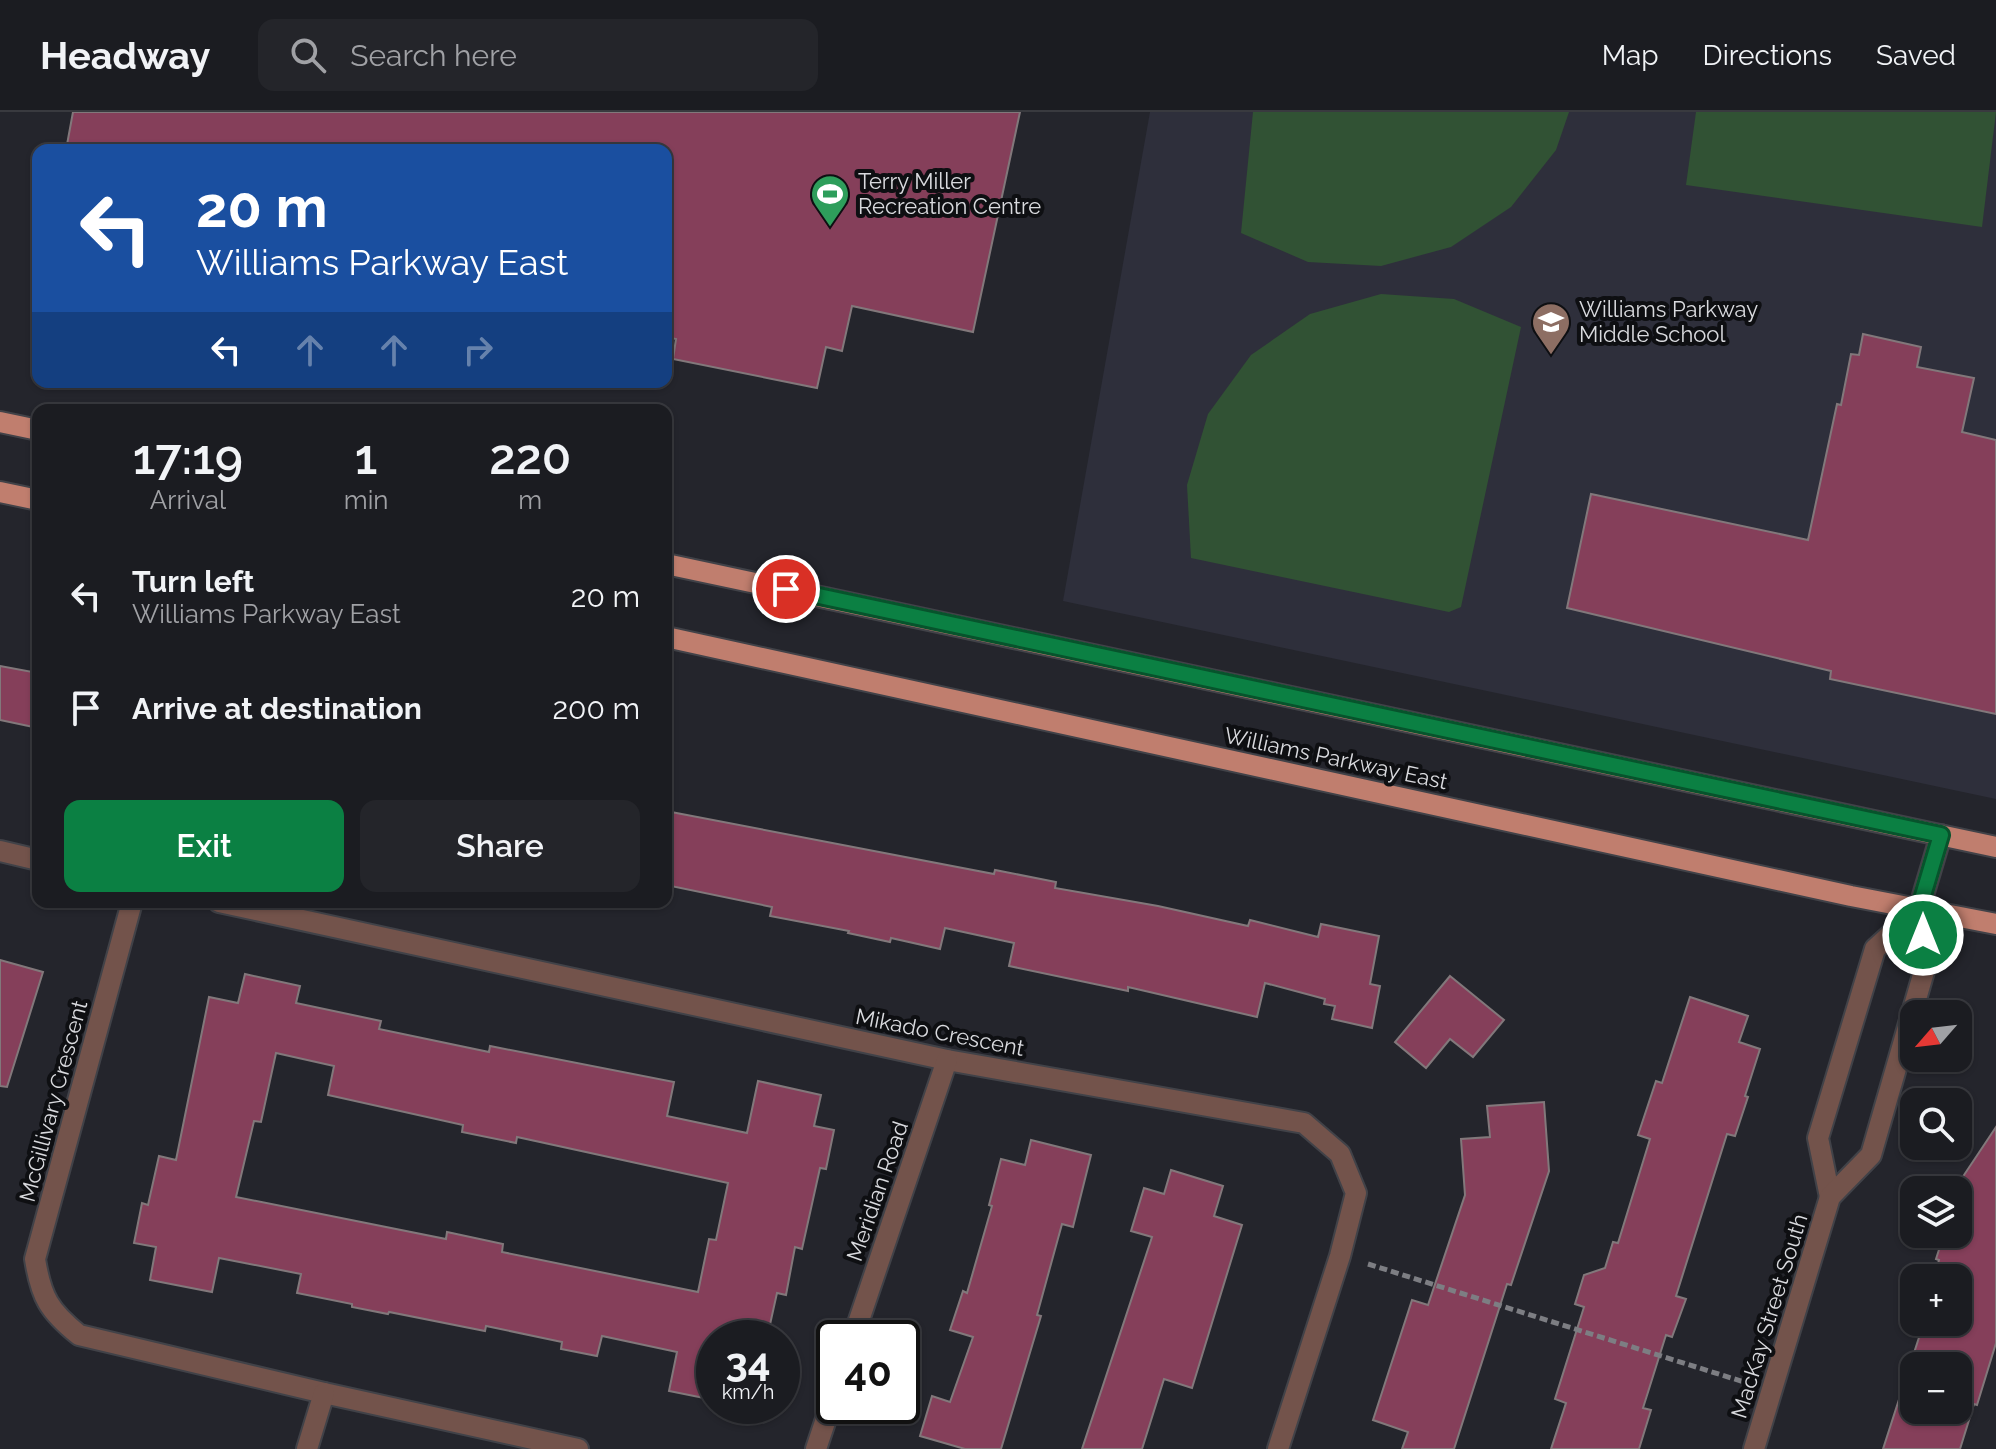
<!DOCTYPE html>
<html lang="en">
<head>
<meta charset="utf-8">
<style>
	body { margin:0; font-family:Raleway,sans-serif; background:#24252a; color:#f1f3f6; height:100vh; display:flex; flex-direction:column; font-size:30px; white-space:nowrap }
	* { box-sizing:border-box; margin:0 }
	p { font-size:26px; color:#a0a1a5 }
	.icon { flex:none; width:44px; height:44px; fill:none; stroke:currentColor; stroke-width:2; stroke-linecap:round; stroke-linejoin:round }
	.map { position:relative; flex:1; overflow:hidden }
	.side { position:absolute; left:32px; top:292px; width:640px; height:504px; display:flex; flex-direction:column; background:#1b1c21; border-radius:16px; box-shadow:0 2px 6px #0004,0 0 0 2px #393a3f }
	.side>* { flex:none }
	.hud { position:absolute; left:32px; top:32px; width:640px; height:244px; border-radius:16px; box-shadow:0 2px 6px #0004,0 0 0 2px #393a3f; background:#1a4fa0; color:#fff; overflow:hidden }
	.needle { width:52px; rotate:242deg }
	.buttons { position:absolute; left:1900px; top:888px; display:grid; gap:16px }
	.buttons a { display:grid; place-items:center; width:72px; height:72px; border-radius:16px; background:#1b1c21; box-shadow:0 2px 6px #0004,0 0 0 2px #393a3f; font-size:40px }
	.speed { position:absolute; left:696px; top:1208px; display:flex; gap:16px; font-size:40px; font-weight:700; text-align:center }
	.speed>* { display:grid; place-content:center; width:104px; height:104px; border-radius:50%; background:#1b1c21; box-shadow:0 2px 6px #0004,0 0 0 2px #393a3f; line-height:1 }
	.speed small { font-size:20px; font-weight:400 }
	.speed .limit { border:4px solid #111; border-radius:12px; background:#fff; color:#111 }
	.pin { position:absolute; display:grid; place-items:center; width:68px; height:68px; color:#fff; margin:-34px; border:4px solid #fff; border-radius:50%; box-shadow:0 2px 8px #0007 }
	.me { position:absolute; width:88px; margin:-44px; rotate:0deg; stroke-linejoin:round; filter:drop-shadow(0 0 6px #0008) }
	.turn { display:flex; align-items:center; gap:28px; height:168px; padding:0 32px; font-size:36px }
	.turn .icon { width:104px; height:104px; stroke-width:2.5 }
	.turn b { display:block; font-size:56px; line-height:68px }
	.lanes { display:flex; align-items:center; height:76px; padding:0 32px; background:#0003; justify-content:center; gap:40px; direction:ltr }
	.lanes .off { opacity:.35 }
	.eta { display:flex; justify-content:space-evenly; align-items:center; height:136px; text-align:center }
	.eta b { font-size:48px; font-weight:600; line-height:56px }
	.primary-button { display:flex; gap:16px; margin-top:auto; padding:16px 32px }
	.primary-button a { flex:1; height:92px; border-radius:16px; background:#0b8043; color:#fff; font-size:32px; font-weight:600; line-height:92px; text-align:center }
	.primary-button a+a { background:#24252a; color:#f1f3f6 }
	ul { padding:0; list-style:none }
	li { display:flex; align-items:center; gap:24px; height:112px; padding:0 32px }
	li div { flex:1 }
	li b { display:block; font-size:30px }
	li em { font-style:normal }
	header { display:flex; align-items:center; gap:48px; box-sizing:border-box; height:112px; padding:0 40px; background:#1b1c21; border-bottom:2px solid #393a3f }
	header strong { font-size:38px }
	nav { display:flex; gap:44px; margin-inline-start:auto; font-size:28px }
	.search { width:560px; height:72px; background:#24252a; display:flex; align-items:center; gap:20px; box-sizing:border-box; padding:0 28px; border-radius:16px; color:#a0a1a5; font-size:30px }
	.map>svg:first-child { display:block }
</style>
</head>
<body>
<header>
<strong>Headway</strong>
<div class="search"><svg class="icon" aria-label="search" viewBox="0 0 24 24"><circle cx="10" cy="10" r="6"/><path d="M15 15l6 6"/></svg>Search here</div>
<nav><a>Map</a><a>Directions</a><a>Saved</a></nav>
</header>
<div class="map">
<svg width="1996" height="1337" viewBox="0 0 1996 1337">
	<rect width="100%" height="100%" fill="#24252c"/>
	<polygon fill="#2e2f3b" points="1150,0 1996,0 1996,687 1063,489"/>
	<g fill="#315234">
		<polygon points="1253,0 1569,0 1556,38 1511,95 1451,135 1381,154 1308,150 1241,121"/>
		<polygon points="1696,0 1996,0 1982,115 1686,73"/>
		<polygon points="1381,182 1454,187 1521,215 1461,495 1449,500 1191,446 1187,373 1208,302 1251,243 1310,202"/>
	</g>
	<g fill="#853f5a" stroke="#82787b" stroke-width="2" fill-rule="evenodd">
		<polygon points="73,0 1020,0 973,220 852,194 842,239 826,235 817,276 673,247 676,227 666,225 666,38 66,38"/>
		<polygon points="1863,222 1921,235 1917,255 1974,266 1962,320 1996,328 1996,602 1830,567 1831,559 1567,496 1591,382 1808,428 1837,292 1841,293 1851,242 1859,243"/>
		<polygon points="0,554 38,561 38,616 0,608"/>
		<polygon points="666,699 994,762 995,758 1056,770 1055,776 1158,794 1248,814 1250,808 1318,825 1321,812 1379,824 1370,872 1380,874 1372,916 1332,907 1335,894 1324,892 1325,887 1265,871 1257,905 1128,875 1128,879 1009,854 1014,831 945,816 940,837 891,826 890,830 848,821 849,819 770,804 772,795 666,773"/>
		<polygon points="0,848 43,860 7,975 0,974"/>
		<path d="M245,862l55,12 -4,17 85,18 -2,8 110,23 1,-6 184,36 -7,34 80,17 11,-52 63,14 -7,31 20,4 -8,39 -6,-1 -18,81 -7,-2 -9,48 -9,-2 -10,45h-53v62l-45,-9 8,-39 -75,-16 -5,20 -36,-7 1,-7 -76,-16 -1,5 -96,-19 -1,2 -36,-7v-3l-55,-11 4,-19 -82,-16 -7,34 -62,-12 6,-33 -22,-4 8,-40 6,2 11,-49 17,4 33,-163 29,6zM276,941l58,13 -6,29 135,30 -1,7 54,11 1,-6 211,46 -12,57 -7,-1 -11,53 -196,-40 1,-8 -56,-12 -1,7 -210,-42 18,-76 7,1z"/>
		<polygon points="1450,864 1504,908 1473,945 1450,927 1426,956 1395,930"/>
		<polygon points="1690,885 1748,904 1739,930 1760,937 1745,984 1748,985 1735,1024 1727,1022 1676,1184 1686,1187 1672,1225 1666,1223 1643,1296 1651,1298 1639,1337 1551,1337 1566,1291 1555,1287 1584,1195 1575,1192 1584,1163 1605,1156 1613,1130 1618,1131 1650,1027 1638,1023 1656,969 1662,971"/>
		<polygon points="1544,990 1549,1059 1511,1173 1507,1172 1454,1337 1402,1337 1408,1320 1373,1308 1412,1188 1428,1193 1465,1083 1461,1027 1490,1025 1487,994"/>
		<path d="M1996,1015v216l-19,62 -3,-1 -14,45h-77l41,-127h34v-44h-24l5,-18 -3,-1 8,-25h14v-50zM1914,1254h44v44h-44z"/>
		<polygon points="1031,1028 1091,1043 1073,1115 1062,1112 1037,1203 1041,1204 1001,1337 965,1337 920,1324 932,1284 950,1290 973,1225 950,1218 963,1179 967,1181 992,1094 989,1093 1001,1047 1025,1053"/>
		<polygon points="1171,1058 1223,1074 1214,1104 1242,1113 1192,1276 1164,1267 1142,1337 1082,1337 1152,1125 1131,1119 1144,1076 1164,1082"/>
	</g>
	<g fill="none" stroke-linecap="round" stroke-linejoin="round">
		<defs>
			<g id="minor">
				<polyline points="0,739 38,748"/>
				<path d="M132,790l-97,357c6,38 14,52 44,76l245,58 254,56"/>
				<polyline points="219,790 947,948 1304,1011 1340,1042 1356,1081 1340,1144 1278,1337"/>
				<polyline points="1830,1085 1818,1026 1875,837 1919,797"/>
				<polyline points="853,1226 947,948"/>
				<polyline points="307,1337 324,1281"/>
				<polyline points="816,1337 834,1283"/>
				<polyline points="1754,1337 1830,1085 1871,1043 1927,849 1919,797 1941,723"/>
			</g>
			<g id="major">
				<polyline points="0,310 38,318"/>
				<polyline points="0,380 38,388"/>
				<polyline points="666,452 1996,735"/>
				<polyline points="666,525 1851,784 1996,812"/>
			</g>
		</defs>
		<use href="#minor" stroke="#414248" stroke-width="24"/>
		<use href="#major" stroke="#414248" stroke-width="24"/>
		<polyline stroke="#7d7e83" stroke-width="5" stroke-dasharray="8 4" stroke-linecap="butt" points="1368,1152 1744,1270"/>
		<use href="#minor" stroke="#73534b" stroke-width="20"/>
		<use href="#major" stroke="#c07e6e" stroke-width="20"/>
	</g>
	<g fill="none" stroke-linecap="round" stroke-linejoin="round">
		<defs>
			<polyline id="route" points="786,477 1941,723 1919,797 1923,823"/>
		</defs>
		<use href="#route" stroke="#07532c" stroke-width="20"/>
		<use href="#route" stroke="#0b8043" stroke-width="14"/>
	</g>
	<defs>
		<symbol id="stadium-pin" viewBox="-11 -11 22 30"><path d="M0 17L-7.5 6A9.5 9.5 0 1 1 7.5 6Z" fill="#2e9e5b" stroke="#0e0f12"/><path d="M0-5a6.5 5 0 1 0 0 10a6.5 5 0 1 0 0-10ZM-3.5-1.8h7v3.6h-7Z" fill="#fff"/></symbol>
		<symbol id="school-pin" viewBox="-11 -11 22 30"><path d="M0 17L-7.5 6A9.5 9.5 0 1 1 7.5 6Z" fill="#8d6e63" stroke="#0e0f12"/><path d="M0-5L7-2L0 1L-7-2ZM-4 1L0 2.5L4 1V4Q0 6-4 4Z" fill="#fff"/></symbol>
	</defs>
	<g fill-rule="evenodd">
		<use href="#stadium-pin" x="808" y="60" width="44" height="60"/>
		<use href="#school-pin" x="1529" y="188" width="44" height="60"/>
	</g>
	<g text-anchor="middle" stroke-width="8" stroke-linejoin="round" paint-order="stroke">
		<g font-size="22" fill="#d9dade" stroke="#0e0f12" text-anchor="start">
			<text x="858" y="77">Terry Miller<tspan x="858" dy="25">Recreation Centre</tspan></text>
			<text x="1579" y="205">Williams Parkway<tspan x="1579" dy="25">Middle School</tspan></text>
		</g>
		<g font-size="22" fill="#d9dade" stroke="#0e0f12">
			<text transform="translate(1336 646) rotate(12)" y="8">Williams Parkway East</text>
			<text transform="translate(940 920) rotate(11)" y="8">Mikado Crescent</text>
			<text transform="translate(53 989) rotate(-75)" y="8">McGillivary Crescent</text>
			<text transform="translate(877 1079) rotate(-71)" y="8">Meridian Road</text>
			<text transform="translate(1769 1204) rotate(-73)" y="8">MacKay Street South</text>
		</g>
	</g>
</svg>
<div class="buttons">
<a><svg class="needle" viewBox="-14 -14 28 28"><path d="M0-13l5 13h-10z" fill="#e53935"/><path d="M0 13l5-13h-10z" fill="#a0a1a5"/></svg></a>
<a><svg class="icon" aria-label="search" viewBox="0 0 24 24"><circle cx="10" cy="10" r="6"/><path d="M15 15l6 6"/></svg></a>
<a><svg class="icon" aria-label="layers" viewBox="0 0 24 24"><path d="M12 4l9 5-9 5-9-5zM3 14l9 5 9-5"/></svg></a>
<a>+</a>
<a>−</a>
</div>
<div class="speed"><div>34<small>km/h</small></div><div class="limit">40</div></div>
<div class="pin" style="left:786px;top:477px;background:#d93025"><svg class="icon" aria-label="arrive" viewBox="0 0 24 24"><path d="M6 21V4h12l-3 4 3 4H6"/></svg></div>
<svg class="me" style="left:1923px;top:823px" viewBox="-20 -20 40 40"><circle r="17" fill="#0b8043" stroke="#fff" stroke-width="3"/><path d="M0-11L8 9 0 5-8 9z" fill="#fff"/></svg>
<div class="hud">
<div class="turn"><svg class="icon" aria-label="left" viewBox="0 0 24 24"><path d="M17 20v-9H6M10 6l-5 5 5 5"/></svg><div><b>20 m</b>Williams Parkway East</div></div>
<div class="lanes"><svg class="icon" aria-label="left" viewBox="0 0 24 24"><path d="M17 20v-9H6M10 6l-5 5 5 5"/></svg><svg class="icon off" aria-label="ahead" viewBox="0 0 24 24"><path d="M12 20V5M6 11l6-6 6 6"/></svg><svg class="icon off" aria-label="ahead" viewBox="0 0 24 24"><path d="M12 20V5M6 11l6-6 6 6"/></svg><svg class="icon off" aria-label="right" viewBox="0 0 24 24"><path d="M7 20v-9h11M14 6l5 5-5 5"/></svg></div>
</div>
<section class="side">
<div class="eta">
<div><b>17:19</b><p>Arrival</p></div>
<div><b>1</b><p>min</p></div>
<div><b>220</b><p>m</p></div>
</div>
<ul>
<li><svg class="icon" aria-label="left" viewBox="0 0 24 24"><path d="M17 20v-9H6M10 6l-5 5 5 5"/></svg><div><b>Turn left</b><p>Williams Parkway East</p></div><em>20 m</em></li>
<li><svg class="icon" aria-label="arrive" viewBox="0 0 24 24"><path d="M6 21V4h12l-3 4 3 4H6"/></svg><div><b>Arrive at destination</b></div><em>200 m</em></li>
</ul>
<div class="primary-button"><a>Exit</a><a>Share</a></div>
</section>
</div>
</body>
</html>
